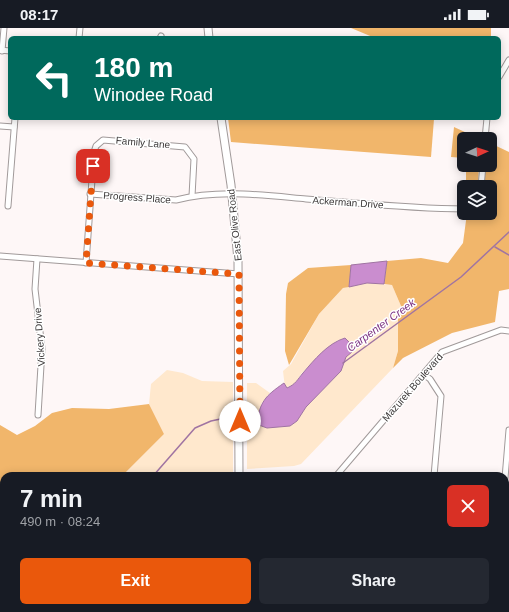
<!DOCTYPE html>
<html lang="en">
<head>
<meta charset="utf-8">
<style>
	body { margin:0; font-family:Helvetica,sans-serif; background:#242831; color:#f1f3f6; height:100vh; display:flex; flex-direction:column; font-size:15px; white-space:nowrap }
	* { box-sizing:border-box; margin:0 }
	p { font-size:13px; color:#9ea1a6 }
	.icon { flex:none; width:22px; height:22px; fill:none; stroke:currentColor; stroke-width:2; stroke-linecap:round; stroke-linejoin:round }
	.map { position:relative; flex:1; overflow:hidden }
	.drawer { position:absolute; left:0px; top:444px; width:509px; height:140px; display:flex; flex-direction:column; background:#171b24; border-radius:12px 12px 0 0; box-shadow:0 2px 10px #0003 }
	.drawer>* { flex:none }
	.guide { position:absolute; left:8px; top:8px; width:493px; height:84px; border-radius:6px; box-shadow:0 2px 10px #0003; background:#00695c; color:#fff; overflow:hidden }
	.needle { width:26px; rotate:87deg }
	.controls { position:absolute; left:457px; top:104px; display:grid; gap:8px }
	.controls a { display:grid; place-items:center; width:40px; height:40px; border-radius:6px; background:#171b24; box-shadow:0 2px 10px #0003; font-size:20px }
	.pin { position:absolute; display:grid; place-items:center; width:34px; height:34px; color:#fff; margin:-17px; border-radius:8px; box-shadow:0 2px 6px #0006 }
	.me { position:absolute; width:44px; margin:-22px; rotate:0deg; stroke-linejoin:round; filter:drop-shadow(0 0 3px #0008) }
	.turn { display:flex; align-items:center; gap:14px; height:84px; padding:0 20px; font-size:18px }
	.turn .icon { width:52px; height:52px; stroke-width:2.5 }
	.turn b { display:block; font-size:28px; line-height:34px }
	.round { display:grid; place-items:center; flex:none; width:42px; height:42px; border-radius:6px; background:#242831 }
	.headline { display:flex; align-items:center; justify-content:space-between; height:68px; padding:0 20px }
	h1 { font-size:24px; font-weight:700; line-height:30px }
	.button { display:flex; gap:8px; margin-top:auto; padding:8px 20px }
	.button a { flex:1; height:46px; border-radius:6px; background:#ea580c; color:#fff; font-size:16px; font-weight:700; line-height:46px; text-align:center }
	.button a+a { background:#242831; color:#f1f3f6 }
	.status { display:flex; justify-content:space-between; align-items:center; height:28px; padding:0 20px; background:#171b24; direction:ltr }
	.status svg { height:11px; fill:currentColor }
	.map>svg:first-child { display:block }
</style>
</head>
<body>
<div class="status"><b>08:17</b><svg viewBox="0 0 49 12"><path d="M0 12V9h3v3zM5 12V6h3v6zM10 12V3h3v9zM15 12V0h3v12zM26 1h20v11H26zM47 4h2v5h-2z"/></svg></div>
<div class="map">
<svg width="509" height="584" viewBox="0 0 509 584">
	<rect width="100%" height="100%" fill="#fef7f7"/>
	<g fill="#ffe8cd">
		<polygon points="367,255 392,257 401,278 398,291 398,323 393,340 301,436 294,438 247,441 247,355 256,355 270,365 261,376 267,400 290,398 297,393 306,379 341,343 346,329 338,312 324,323 301,346 295,356 285,360 283,343 291,336 319,286 343,260"/>
		<polygon points="167,342 183,345 202,353 233,354 233,448 122,448 164,406 149,376 151,356"/>
		<polygon points="4,513 4,580 21,580 0,584 0,514"/>
	</g>
	<g fill="#f1b66b">
		<polygon points="351,0 491,0 491,10 375,10"/>
		<polygon points="228,90 432,90 434,91 431,129 231,114"/>
		<polygon points="454,99 480,111 464,111 464,130 451,129"/>
		<polygon points="490,115 509,124 509,261 499,263 495,294 452,305 403,330 393,340 398,323 398,291 401,278 392,257 384,256 387,233 421,230 448,235 463,215 467,185 490,185 490,159 484,159 486,137 490,137"/>
		<polygon points="466,137 479,137 478,159 466,159"/>
		<polygon points="351,237 349,259 343,260 319,286 289,337 285,323 286,266 288,255 308,240"/>
		<polygon points="149,376 164,406 122,448 4,448 4,513 0,514 0,397 17,407 35,398 52,385 72,380 109,381"/>
		<polygon points="21,580 106,580 106,584 1,584"/>
	</g>
	<g fill="#ca8dcf" stroke="#a074a2">
		<polygon points="387,233 384,256 367,255 349,259 351,237"/>
		<path d="M345,310l7,7v7l-6,5 -5,14 -35,36 -9,14 -7,5 -23,2 -11,-4c5,-23 8,-27 28,-41l3,5c9,-4 10,-8 16,-15 11,-13 25,-30 42,-35z"/>
	</g>
	<g fill="none" stroke-linecap="round" stroke-linejoin="round">
		<g stroke="#a074a2" stroke-width="1.5">
			<polyline points="495,219 509,227"/>
			<polyline points="343,335 461,249 509,204"/>
			<polyline points="153,448 195,400 211,393 230,389"/>
			<polyline points="0,569 4,567"/>
		</g>
		<defs>
			<g id="street">
				<polyline points="79,10 80,0"/>
				<polyline points="160,10 161,8"/>
				<polyline points="0,22 10,23"/>
				<polyline points="2,23 4,0"/>
				<polyline points="499,49 509,32"/>
				<polyline points="0,98 14,99"/>
				<polyline points="485,111 487,90"/>
				<polyline points="481,159 483,137"/>
				<path d="M90,166l86,6c43,-11 86,-5 130,-1 51,4 107,10 158,10"/>
				<polyline points="8,178 15,90"/>
				<polyline points="0,228 239,246"/>
				<polyline points="37,231 35,261 42,321 38,387"/>
				<polyline points="86,235 94,124 96,118 103,112 185,119 194,131 192,168"/>
				<polyline points="423,346 430,351 441,368 434,448"/>
				<polyline points="336,448 442,324 501,302 509,303"/>
				<polyline points="505,450 509,402"/>
				<polyline points="353,584 353,580"/>
				<polyline points="423,584 424,580"/>
				<polyline points="494,584 494,580"/>
			</g>
			<g id="secondary">
				<polyline points="208,0 209,10"/>
				<polyline points="221,90 231,157 238,232 239,448"/>
				<polyline points="239,580 239,584"/>
			</g>
		</defs>
		<use href="#street" stroke="#a19a9a" stroke-width="7"/>
		<use href="#secondary" stroke="#a19a9a" stroke-width="9"/>
		<use href="#street" stroke="#fff" stroke-width="5"/>
		<use href="#secondary" stroke="#fff" stroke-width="7"/>
	</g>
	<g fill="none" stroke-linecap="round" stroke-linejoin="round">
		<polyline stroke="#ea580c" stroke-width="7" stroke-dasharray="0 12.6" points="93,138 86,235 239,246 240,393"/>
	</g>
	<g text-anchor="middle" stroke-width="3" stroke-linejoin="round" paint-order="stroke">
		<g font-size="10" fill="#3d3a3a" stroke="#fff">
			<text transform="translate(143 114) rotate(5)" y="4">Family Lane</text>
			<text transform="translate(137 169) rotate(4)" y="4">Progress Place</text>
			<text transform="translate(348 174) rotate(4)" y="4">Ackerman Drive</text>
			<text transform="translate(234 197) rotate(-96)" y="4">East Olive Road</text>
			<text transform="translate(39 309) rotate(-94)" y="4">Vickery Drive</text>
			<text transform="translate(412 359) rotate(-49)" y="4">Mazurek Boulevard</text>
		</g>
		<g font-size="11" font-style="italic" fill="#7c3383" stroke="#fff">
			<text transform="translate(381 297) rotate(-36)" y="4">Carpenter Creek</text>
		</g>
	</g>
</svg>
<div class="controls">
<a><svg class="needle" viewBox="-14 -14 28 28"><path d="M0-13l5 13h-10z" fill="#e53935"/><path d="M0 13l5-13h-10z" fill="#9ea1a6"/></svg></a>
<a><svg class="icon" aria-label="layers" viewBox="0 0 24 24"><path d="M12 4l9 5-9 5-9-5zM3 14l9 5 9-5"/></svg></a>
</div>
<div class="pin" style="left:93px;top:138px;background:#d93025"><svg class="icon" aria-label="arrive" viewBox="0 0 24 24"><path d="M6 21V4h12l-3 4 3 4H6"/></svg></div>
<svg class="me" style="left:240px;top:393px" viewBox="-20 -20 40 40"><circle r="19" fill="#fff"/><path d="M0-13L10 11 0 6-10 11z" fill="#ea580c"/></svg>
<div class="guide">
<div class="turn"><svg class="icon" aria-label="left" viewBox="0 0 24 24"><path d="M17 20v-9H6M10 6l-5 5 5 5"/></svg><div><b>180 m</b>Winodee Road</div></div>
</div>
<section class="drawer">
<div class="headline"><div><h1>7 min</h1><p>490 m · 08:24</p></div><a class="round" style="background:#d93025;color:#fff"><svg class="icon" aria-label="close" viewBox="0 0 24 24"><path d="M6 6l12 12M18 6L6 18"/></svg></a></div>
<div class="button"><a>Exit</a><a>Share</a></div>
</section>
</div>
</body>
</html>
